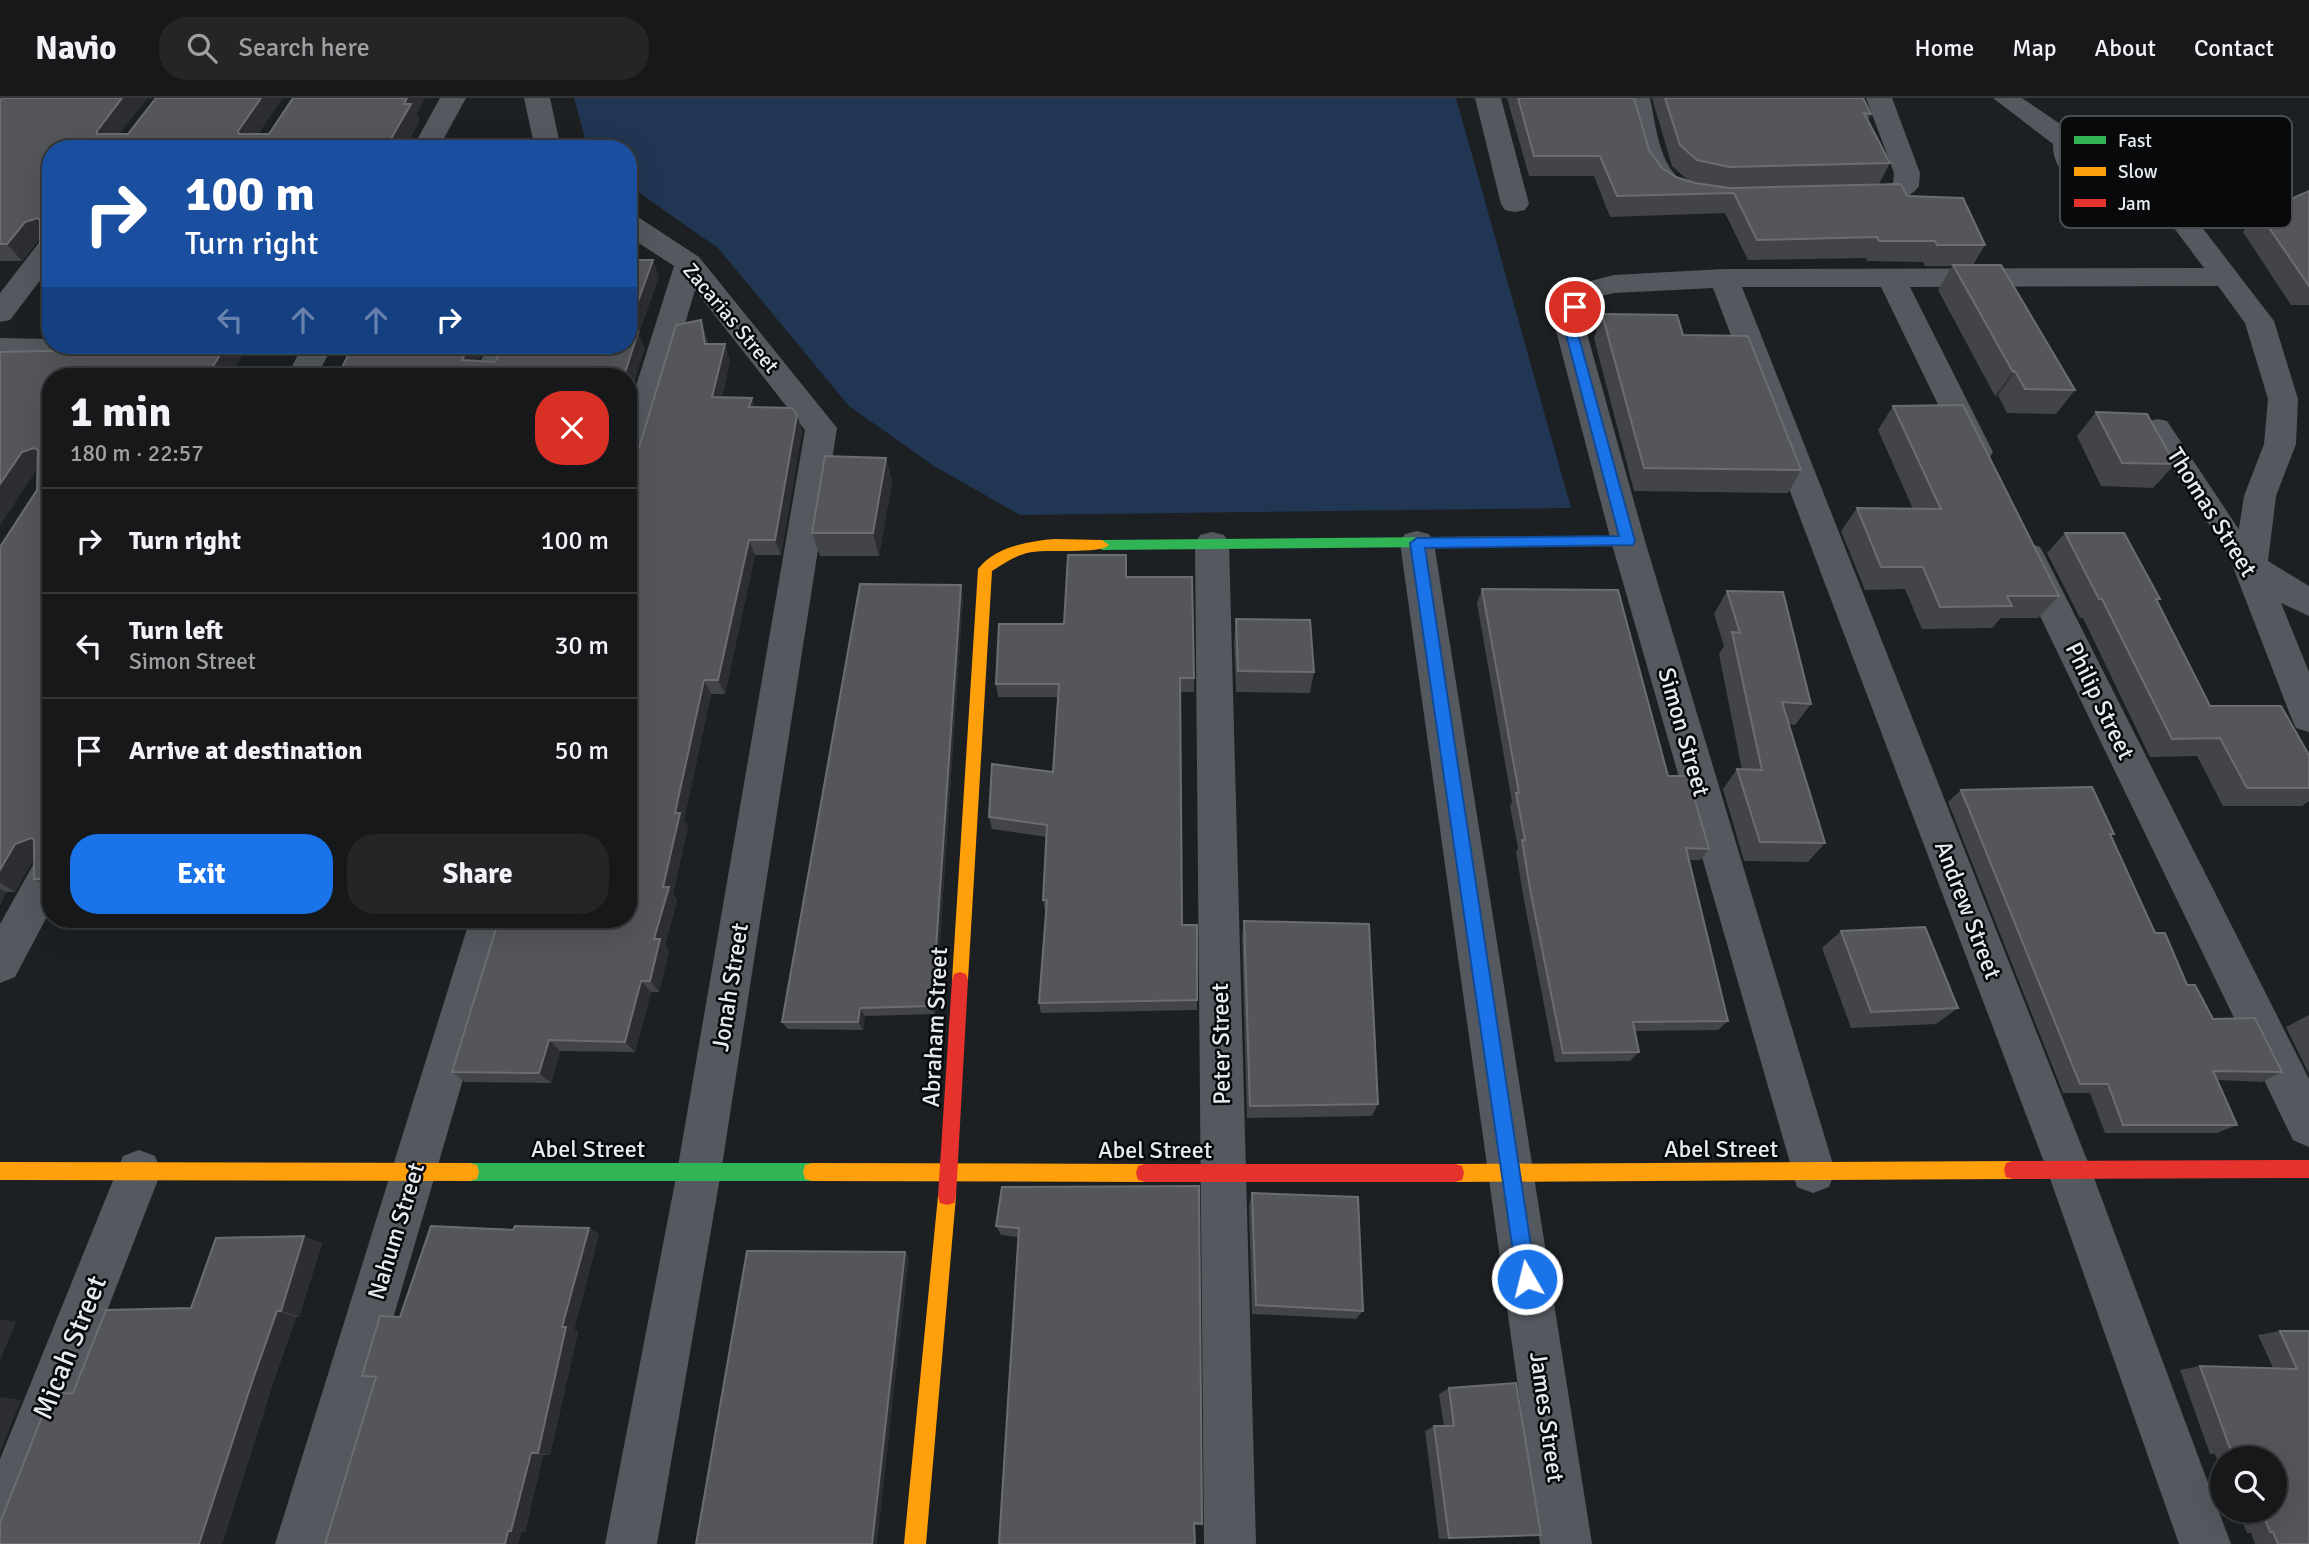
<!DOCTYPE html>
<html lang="en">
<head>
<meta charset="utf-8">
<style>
	body { margin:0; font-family:Signika,sans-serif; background:#232527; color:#f1f3f6; height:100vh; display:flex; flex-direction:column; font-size:26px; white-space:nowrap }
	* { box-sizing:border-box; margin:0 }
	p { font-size:23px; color:#9ea0a2 }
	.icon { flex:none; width:38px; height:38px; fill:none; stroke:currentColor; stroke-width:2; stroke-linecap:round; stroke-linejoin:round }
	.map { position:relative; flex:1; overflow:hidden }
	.details { position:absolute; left:42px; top:270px; width:595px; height:560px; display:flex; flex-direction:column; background:#16181a; border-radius:28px; box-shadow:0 7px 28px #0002,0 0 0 2px #353739 }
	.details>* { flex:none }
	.guide { position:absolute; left:42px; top:42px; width:595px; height:214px; border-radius:28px; box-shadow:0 7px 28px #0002,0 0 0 2px #353739; background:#1a4fa0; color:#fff; overflow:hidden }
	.controls { position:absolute; left:2210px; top:1348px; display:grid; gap:14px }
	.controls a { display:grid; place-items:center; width:77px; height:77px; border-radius:50%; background:#16181a; box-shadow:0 7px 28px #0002,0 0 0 2px #353739; font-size:35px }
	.pin { position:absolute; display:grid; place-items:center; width:60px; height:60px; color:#fff; margin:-30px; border:4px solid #fff; border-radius:50%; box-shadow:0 2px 7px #0007 }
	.me { position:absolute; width:77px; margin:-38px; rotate:352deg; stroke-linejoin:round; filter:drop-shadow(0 0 5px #0008) }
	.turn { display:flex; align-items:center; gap:24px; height:147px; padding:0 28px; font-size:32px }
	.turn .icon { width:91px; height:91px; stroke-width:2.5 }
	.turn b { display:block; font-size:49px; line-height:60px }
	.lanes { display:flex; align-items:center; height:66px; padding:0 28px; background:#0003; justify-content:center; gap:35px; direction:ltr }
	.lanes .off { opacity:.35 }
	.round { display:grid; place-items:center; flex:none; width:74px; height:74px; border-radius:28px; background:#232527 }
	.head { display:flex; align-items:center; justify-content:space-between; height:119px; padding:0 28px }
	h1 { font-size:42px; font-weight:800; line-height:52px }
	.primary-button { display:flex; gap:14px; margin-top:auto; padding:14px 28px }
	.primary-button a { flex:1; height:80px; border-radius:28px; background:#1a73e8; color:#fff; font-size:28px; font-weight:800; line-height:80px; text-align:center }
	.primary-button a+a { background:#232527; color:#f1f3f6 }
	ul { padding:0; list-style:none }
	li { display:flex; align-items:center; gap:21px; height:105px; padding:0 28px; border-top:2px solid #353739 }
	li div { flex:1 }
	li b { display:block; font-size:26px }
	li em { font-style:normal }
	header { display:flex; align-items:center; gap:42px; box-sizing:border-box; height:98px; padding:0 35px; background:#16181a; border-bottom:2px solid #353739 }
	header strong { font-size:33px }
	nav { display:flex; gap:38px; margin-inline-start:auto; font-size:24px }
	.search { width:490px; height:63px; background:#232527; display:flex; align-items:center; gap:18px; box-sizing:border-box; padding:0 24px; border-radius:28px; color:#9ea0a2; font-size:26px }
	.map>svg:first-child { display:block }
</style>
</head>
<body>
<header>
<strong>Navio</strong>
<div class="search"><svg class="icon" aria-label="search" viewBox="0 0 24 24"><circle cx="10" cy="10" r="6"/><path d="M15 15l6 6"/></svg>Search here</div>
<nav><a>Home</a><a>Map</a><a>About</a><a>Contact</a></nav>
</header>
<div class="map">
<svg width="2309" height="1446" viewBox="0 0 2309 1446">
	<rect width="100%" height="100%" fill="#1d2023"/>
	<polygon fill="#213653" points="574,0 1456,0 1571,410 1020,417 934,368 849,308 718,150 628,87 628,51 588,51"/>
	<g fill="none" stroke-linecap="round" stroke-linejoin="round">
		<polygon fill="#54595f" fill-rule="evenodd" points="2158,321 2167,323 2259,462 2263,469 2259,476 2250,479 2241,476 2146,329 2149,323"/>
		<g fill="#54595f" fill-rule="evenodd">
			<polygon points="440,0 466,0 438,51 412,51"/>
			<polygon points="524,0 550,0 561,51 535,51"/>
			<polygon points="1475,0 1501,0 1529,106 1525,112 1515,114 1505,112 1501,106"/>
			<path d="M1624,0h26c5,23 8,55 23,74 7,10 19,12 25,21l-3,6c-52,12 -63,-67 -71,-101z"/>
			<path d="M1866,0h26l28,75 -1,13c-13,20 -54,21 -76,16l-3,-6 3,-6 50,-7 1,-10z"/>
			<path d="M1993,0h29l47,32c11,-7 34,-10 47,-10 30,2 115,28 101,68 -4,14 -15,18 -29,21l86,112 24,78 -2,45 -20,52 -8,65 41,25v30l-28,-13 28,69v60l-13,-4 -5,-11 -58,-150 11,-71 20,-52 4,-45 -23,-76 -27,-37 -308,1 83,165 -5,8 -11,3 -11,-3 -5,-8 -80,-165h-139l349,883 140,374h-52l-132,-374 -334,-882 -99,5 -21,5 -9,25 61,218 190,630 -6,16 -16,6 -16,-6 -186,-646 -57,-218 17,-37 43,-11 110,-6 480,-1 -42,-56c-37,2 -111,-23 -109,-68zM2115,38c27,5 86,17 75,54 -28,18 -112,-5 -111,-43l10,-7z"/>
			<polygon points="628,117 638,119 699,159 837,330 721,1074 657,1446 605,1446 677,1074 805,332 695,192 644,365 639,373 628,376 628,313 674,168 628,138"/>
			<polygon points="51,139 51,168 10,222 0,224 0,195 41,142"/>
			<polygon points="0,240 51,241 51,247 233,247 228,254 218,257 131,262 0,260"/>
			<polygon points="303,247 333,247 317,278 287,278"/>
			<polygon points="488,247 518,247 504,278 474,278"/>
			<polygon points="1417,433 1429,436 1434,445 1592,1446 1540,1446 1400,445 1405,436"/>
			<polygon points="1212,434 1224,437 1229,446 1256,1446 1204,1446 1195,446 1200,437"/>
			<polygon points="2028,445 2040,449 2045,458 2309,981 2309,1049 2293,1042 2011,458 2016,449"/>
			<polygon points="51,755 51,811 15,879 0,885 0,826 37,760"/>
			<polygon points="470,821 510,821 327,1446 275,1446"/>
			<polygon points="139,1052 155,1058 161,1074 18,1442 0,1446 0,1361 123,1058"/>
		</g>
		<g fill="#30b455" fill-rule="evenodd">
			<polygon points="1435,439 1442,444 1435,449 1102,452 1095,447 1102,442"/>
			<polygon points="470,1065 812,1065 819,1067 821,1074 819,1081 812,1083 470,1083 463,1081 461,1074 463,1067"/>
		</g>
		<g fill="#ff9f0a" fill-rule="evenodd">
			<polygon points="1628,438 1635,443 1628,448 1435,449 1428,444 1435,439"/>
			<path d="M1055,441l47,1 7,5c-9,10 -65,3 -82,8 -13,3 -24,11 -35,18l-24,409 -2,6 -6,2 -6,-2 -2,-6 26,-411c16,-22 51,-28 77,-30z"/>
			<polygon points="2013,1063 2020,1065 2022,1072 2020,1079 2013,1081 1455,1084 1448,1082 1446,1075 1448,1068 1455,1066"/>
			<polygon points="0,1064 470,1065 477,1067 479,1074 477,1081 470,1083 0,1082"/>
			<polygon points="812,1065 1145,1066 1152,1068 1154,1075 1152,1082 1145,1084 812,1083 805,1081 803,1074 805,1067"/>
			<polygon points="947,1089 954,1091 956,1098 926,1446 904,1446 938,1098 940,1091"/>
		</g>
		<g fill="#e5322d" fill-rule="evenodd">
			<polygon points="960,874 966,876 968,882 956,1098 954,1105 947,1107 940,1105 938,1098 952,882 954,876"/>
			<polygon points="2309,1062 2309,1080 2013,1081 2006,1079 2004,1072 2006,1065 2013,1063"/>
			<polygon points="1145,1066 1455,1066 1462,1068 1464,1075 1462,1082 1455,1084 1145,1084 1138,1082 1136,1075 1138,1068"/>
		</g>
	</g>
	<g fill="#424448">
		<polygon points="147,0 119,36 128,36 156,0 282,0 258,36 269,36 293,0 425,0 416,16 420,22 404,51 51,51 51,160 40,146 40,140 22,163 0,163 0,3"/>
		<polygon points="1507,0 1634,0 1649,52 1662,70 1676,79 1695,85 1712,88 1689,83 1672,68 1652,0 1863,0 1871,16 1868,22 1890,65 1879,86 1724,89 1907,98 1985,147 1973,167 2075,292 2056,316 2007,315 1998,297 1995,298 1938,192 1952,168 1925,168 1923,164 1867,163 1866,160 1748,162 1725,115 1610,119 1594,78 1529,78"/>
		<polygon points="2309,93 2309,207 2291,207 2243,134 2259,115"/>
		<polygon points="1602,216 1683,237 1801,372 1788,395 1634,393 1594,240"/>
		<polygon points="707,239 708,246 730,262 722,299 755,310 797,317 802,333 781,457 755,457 725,596 711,596 684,722 688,728 673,796 677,802 665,847 669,853 659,894 651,894 635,954 560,953 551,985 465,984 452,974 496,833 632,360"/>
		<polygon points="248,247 230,278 51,278 51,792 34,781 34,760 15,794 6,794 0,807 0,449 37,392 37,370 0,427 0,254 135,251"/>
		<polygon points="1893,308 2059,498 2038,520 2001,520 1992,530 1922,531 1905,491 1865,492 1841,433 1857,410 1913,411 1878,332"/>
		<polygon points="2096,314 2175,366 2153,390 2101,388 2077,338"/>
		<polygon points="886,360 892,383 879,458 820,458 812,435"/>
		<polygon points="2065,435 2160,501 2157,503 2210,608 2309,657 2309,703 2302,708 2223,708 2197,658 2150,659 2083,520 2080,520 2047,455"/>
		<polygon points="1127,479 1194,580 1194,594 1180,594 1182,827 1197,902 1197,912 1041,915 1039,905 1046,813 1045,813 1043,802 1047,739 992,731 989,719 1053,674 1058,599 998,599 996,586 1064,526"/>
		<polygon points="1482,491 1668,678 1709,751 1700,762 1689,762 1728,923 1718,932 1635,933 1639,954 1630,963 1555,964 1524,802 1516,754 1518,750 1510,708 1512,704 1477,505"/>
		<polygon points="1727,493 1811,606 1795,627 1789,626 1825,745 1808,764 1744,763 1723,691 1737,671 1742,672 1719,556 1724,548 1714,516"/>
		<polygon points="963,498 935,916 865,918 863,932 788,931 782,924"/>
		<polygon points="1236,521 1314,574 1310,595 1236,594 1234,544"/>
		<polygon points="1961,692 2114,736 2111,738 2155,835 2187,887 2213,921 2282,974 2262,984 2218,982 2237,1027 2217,1035 2105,1035 2090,995 2063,995 1948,704"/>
		<polygon points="1244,823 1378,1006 1372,1018 1247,1020 1242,839"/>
		<polygon points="1841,833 1958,910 1936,926 1851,930 1822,850"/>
		<polygon points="2309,917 2309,976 2286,929"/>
		<polygon points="1002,1089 1202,1426 1200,1427 1194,1427 1018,1139 1001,1137 996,1128"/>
		<polygon points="1252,1095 1363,1213 1356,1221 1252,1216 1249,1107"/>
		<polygon points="589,1130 599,1136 574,1232 578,1234 550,1357 543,1357 525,1434 521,1434 518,1446 325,1446 375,1281 362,1278 400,1219 513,1132"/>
		<polygon points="322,1145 299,1219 296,1219 273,1285 222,1446 0,1446 73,1295 191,1210"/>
		<polygon points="2280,1233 2309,1233 2309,1446 2255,1446 2251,1435 2247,1435 2238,1412 2275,1412 2275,1360 2222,1360 2222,1375 2215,1356 2210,1356 2180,1272 2200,1268 2273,1270 2258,1237"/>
		<polygon points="1449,1290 1541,1437 1439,1441 1425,1333 1434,1328 1444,1328 1439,1296"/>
	</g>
	<g fill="#2c2e31">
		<polygon points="122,0 147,0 109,49 97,36 97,33"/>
		<polygon points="261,0 282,0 249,50 239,36 238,33"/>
		<polygon points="407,0 425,0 416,16 420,22 404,51 385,51"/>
		<polygon points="37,120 50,136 39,140 22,163 7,146 25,124"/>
		<polygon points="653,162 659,179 639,236 645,250 628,304 628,278 624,278 628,231"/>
		<polygon points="701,222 707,239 711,263 705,246"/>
		<polygon points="725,246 730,262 718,315 712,299"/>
		<polygon points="226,247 248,247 230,278 207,278"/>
		<polygon points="470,247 487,247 471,278 462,262"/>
		<polygon points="2015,273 1998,297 1995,298 2013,274"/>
		<polygon points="752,300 758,316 749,309"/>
		<polygon points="797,317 802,333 781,457 775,442"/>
		<polygon points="34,350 50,365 38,370 0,427 0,386 22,354"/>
		<polygon points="886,360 892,383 879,458 873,435"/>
		<polygon points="749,442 755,457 725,596 718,582"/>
		<polygon points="961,487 963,498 935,916 932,908"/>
		<polygon points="704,582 711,596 684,722 688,728 673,796 677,802 665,847 669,853 659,894 650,883 654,841 675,715"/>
		<polygon points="31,740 50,753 35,759 15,794 0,785 0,772 15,746"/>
		<polygon points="0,791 6,794 0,807"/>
		<polygon points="641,883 651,894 635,954 625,944"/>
		<polygon points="860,910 865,918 863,932 858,924"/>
		<polygon points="549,942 560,953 551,985 539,975"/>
		<polygon points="589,1130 599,1136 574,1232 578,1234 550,1357 538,1355 562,1229"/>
		<polygon points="304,1138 322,1145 299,1219 281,1213"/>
		<polygon points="905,1154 909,1159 877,1446 872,1446"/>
		<polygon points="277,1213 296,1219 273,1285 222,1446 199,1446 253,1281"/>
		<polygon points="0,1221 16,1224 0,1263"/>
		<polygon points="0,1299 21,1302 0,1354"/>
		<polygon points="531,1355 543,1357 525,1434 511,1433"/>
		<polygon points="508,1433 521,1434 518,1446 505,1446"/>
	</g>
	<g fill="#545659" stroke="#6b6d71" stroke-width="2">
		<polygon points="2,0 122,0 97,33 97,36 128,36 156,0 261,0 238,33 239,36 269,36 293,0 407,0 404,6 411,6 385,51 51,51 51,146 40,146 40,122 37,120 25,124 7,146 0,146 0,3"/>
		<polygon points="1518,0 1634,0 1649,52 1662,70 1676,79 1695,85 1729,90 1901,86 1907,98 1963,100 1985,147 1937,147 1935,143 1879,143 1877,139 1757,142 1734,95 1617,98 1600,58 1534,58"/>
		<polygon points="1665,0 1863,0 1871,16 1864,15 1890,65 1729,69 1697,62 1680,47"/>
		<polygon points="2309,93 2309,188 2259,115"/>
		<polygon points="628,162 653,162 628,231"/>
		<polygon points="1953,167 2001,167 2075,292 2025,291 2015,273 2013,274"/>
		<polygon points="1602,216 1677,217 1683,237 1748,238 1801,372 1644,370"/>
		<polygon points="701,222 705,246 725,246 712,299 752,300 749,309 792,310 797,317 775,442 749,442 718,582 704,582 675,715 680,715 663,789 669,789 654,841 660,841 650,883 641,883 625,944 549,942 539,975 452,974 499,821 628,821 628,360 632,360 639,350 676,227"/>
		<polygon points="638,234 624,278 338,278 353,247 470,247 462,262 495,264 504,247 628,247 628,236"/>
		<polygon points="138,247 226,247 207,278 51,278 51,781 34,781 34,742 31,740 15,746 0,772 0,449 37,392 38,352 34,350 22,354 0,386 0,254 135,251"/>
		<polygon points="1963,307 2059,498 2007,498 2012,508 1940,509 1923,469 1881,469 1857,410 1941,411 1893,308"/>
		<polygon points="2096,314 2147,316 2175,366 2122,365"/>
		<polygon points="825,358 886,360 873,435 812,435"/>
		<polygon points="2065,435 2124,435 2160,501 2156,501 2210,608 2281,608 2309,657 2309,690 2247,690 2220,640 2172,641 2102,501 2099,501"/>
		<polygon points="1068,457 1126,457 1126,479 1192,479 1194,580 1180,580 1182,827 1197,827 1197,902 1039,905 1047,802 1043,802 1047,727 989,719 992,666 1053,674 1059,586 996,586 999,526 1064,526"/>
		<polygon points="860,486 961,487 932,908 860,910 858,924 782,924"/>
		<polygon points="1482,491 1618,492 1668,678 1688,678 1709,751 1686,750 1728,923 1633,924 1639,954 1563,955 1530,791 1522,742 1525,742 1516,695 1519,695"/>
		<polygon points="1727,493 1783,494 1811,606 1782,604 1825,745 1760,744 1737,671 1762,672 1732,534 1740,535"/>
		<polygon points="1236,521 1310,522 1314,574 1238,573"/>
		<polygon points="2092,689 2114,736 2110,736 2155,835 2165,835 2187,887 2195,887 2213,921 2255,920 2282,974 2213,973 2237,1027 2123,1027 2108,986 2080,986 1961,692"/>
		<polygon points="1244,823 1369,826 1378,1006 1250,1008"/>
		<polygon points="1925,829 1958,910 1871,914 1841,833"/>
		<polygon points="1199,1088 1202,1426 1194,1425 1195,1446 999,1446 1019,1130 996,1128 1002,1089"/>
		<polygon points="1252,1095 1358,1099 1363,1213 1256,1207"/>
		<polygon points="431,1128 513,1132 515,1128 589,1130 562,1229 566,1229 538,1355 531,1355 511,1433 508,1433 505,1446 325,1446 376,1279 362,1278 380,1218 400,1219"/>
		<polygon points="304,1138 281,1213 277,1213 253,1281 199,1446 0,1446 0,1425 51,1296 73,1295 106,1212 191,1210 216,1140"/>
		<polygon points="747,1153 905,1154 872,1446 696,1446"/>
		<polygon points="2280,1233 2309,1233 2309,1446 2278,1446 2273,1434 2270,1434 2261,1412 2275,1412 2275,1360 2239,1360 2236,1353 2231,1353 2200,1268 2297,1271"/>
		<polygon points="1516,1285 1541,1437 1449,1440 1434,1328 1454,1328 1449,1290"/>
	</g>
	<polygon fill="#1a73e8" stroke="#114b97" stroke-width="2" points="1575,206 1581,209 1575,225 1635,443 1633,447 1425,450 1536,1181 1534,1188 1527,1191 1520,1188 1517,1181 1410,445 1417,440 1619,438 1563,225 1569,209"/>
	<g text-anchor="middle" stroke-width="5" stroke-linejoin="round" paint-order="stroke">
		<g font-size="21" fill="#e7eaee" stroke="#07090b">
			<text transform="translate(731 220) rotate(50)" y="7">Zacarias Street</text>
		</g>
		<g font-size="24" fill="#e7eaee" stroke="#07090b">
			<text transform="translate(2212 414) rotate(58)" y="8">Thomas Street</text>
			<text transform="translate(2100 603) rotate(64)" y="8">Philip Street</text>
			<text transform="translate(1684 634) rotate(74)" y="8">Simon Street</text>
			<text transform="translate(1968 812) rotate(69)" y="8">Andrew Street</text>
			<text transform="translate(730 889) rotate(-81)" y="8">Jonah Street</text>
			<text transform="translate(935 929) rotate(-87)" y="8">Abraham Street</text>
			<text transform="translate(1221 946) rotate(-91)" y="8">Peter Street</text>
			<text x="588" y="1059">Abel Street</text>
			<text x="1721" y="1059">Abel Street</text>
			<text x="1155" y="1060">Abel Street</text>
			<text transform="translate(396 1133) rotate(-73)" y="8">Nahum Street</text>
			<text transform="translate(1547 1319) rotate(82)" y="8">James Street</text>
		</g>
		<g font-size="28" fill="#e7eaee" stroke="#07090b">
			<text transform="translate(69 1249) rotate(-68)" y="10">Micah Street</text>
		</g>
	</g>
	<rect x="2060" y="18" width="232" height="112" rx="10" fill="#07090b" stroke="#4a4c4f" stroke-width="2"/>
	<rect x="2074" y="38" width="32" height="8" fill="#30b455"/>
	<rect x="2074" y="69" width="32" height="9" fill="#ff9f0a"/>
	<rect x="2074" y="101" width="32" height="8" fill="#e5322d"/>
	<g font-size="19" fill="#e7eaee">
		<text x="2118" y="49">Fast</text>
		<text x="2118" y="80">Slow</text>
		<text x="2118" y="112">Jam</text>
	</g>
</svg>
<div class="controls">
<a><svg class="icon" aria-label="search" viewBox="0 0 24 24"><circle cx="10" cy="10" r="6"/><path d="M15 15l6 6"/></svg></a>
</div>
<div class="pin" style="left:1575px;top:209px;background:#d93025"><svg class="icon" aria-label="arrive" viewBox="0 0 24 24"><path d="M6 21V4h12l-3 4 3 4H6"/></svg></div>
<svg class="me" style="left:1527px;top:1181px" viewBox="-20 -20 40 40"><circle r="17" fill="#1a73e8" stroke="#fff" stroke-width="3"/><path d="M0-11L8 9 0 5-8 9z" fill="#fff"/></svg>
<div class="guide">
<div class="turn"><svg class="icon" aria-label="right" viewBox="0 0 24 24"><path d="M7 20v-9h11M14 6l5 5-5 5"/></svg><div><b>100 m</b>Turn right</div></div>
<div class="lanes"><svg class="icon off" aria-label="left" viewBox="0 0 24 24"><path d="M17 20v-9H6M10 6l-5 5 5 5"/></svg><svg class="icon off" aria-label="ahead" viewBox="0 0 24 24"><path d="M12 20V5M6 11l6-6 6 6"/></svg><svg class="icon off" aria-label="ahead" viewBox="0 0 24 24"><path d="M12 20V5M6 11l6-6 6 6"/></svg><svg class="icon" aria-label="right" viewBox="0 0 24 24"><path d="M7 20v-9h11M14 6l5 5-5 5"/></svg></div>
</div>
<section class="details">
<div class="head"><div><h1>1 min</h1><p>180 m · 22:57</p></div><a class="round" style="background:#d93025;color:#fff"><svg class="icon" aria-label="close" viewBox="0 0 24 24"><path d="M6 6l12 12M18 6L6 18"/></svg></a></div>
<ul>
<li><svg class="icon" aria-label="right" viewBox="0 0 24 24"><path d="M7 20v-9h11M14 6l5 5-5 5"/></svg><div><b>Turn right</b></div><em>100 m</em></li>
<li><svg class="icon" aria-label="left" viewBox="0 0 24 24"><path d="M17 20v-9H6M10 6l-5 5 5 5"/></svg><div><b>Turn left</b><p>Simon Street</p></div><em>30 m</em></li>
<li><svg class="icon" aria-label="arrive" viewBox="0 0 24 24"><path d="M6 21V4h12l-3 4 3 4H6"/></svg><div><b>Arrive at destination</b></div><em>50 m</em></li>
</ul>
<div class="primary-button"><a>Exit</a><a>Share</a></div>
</section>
</div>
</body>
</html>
